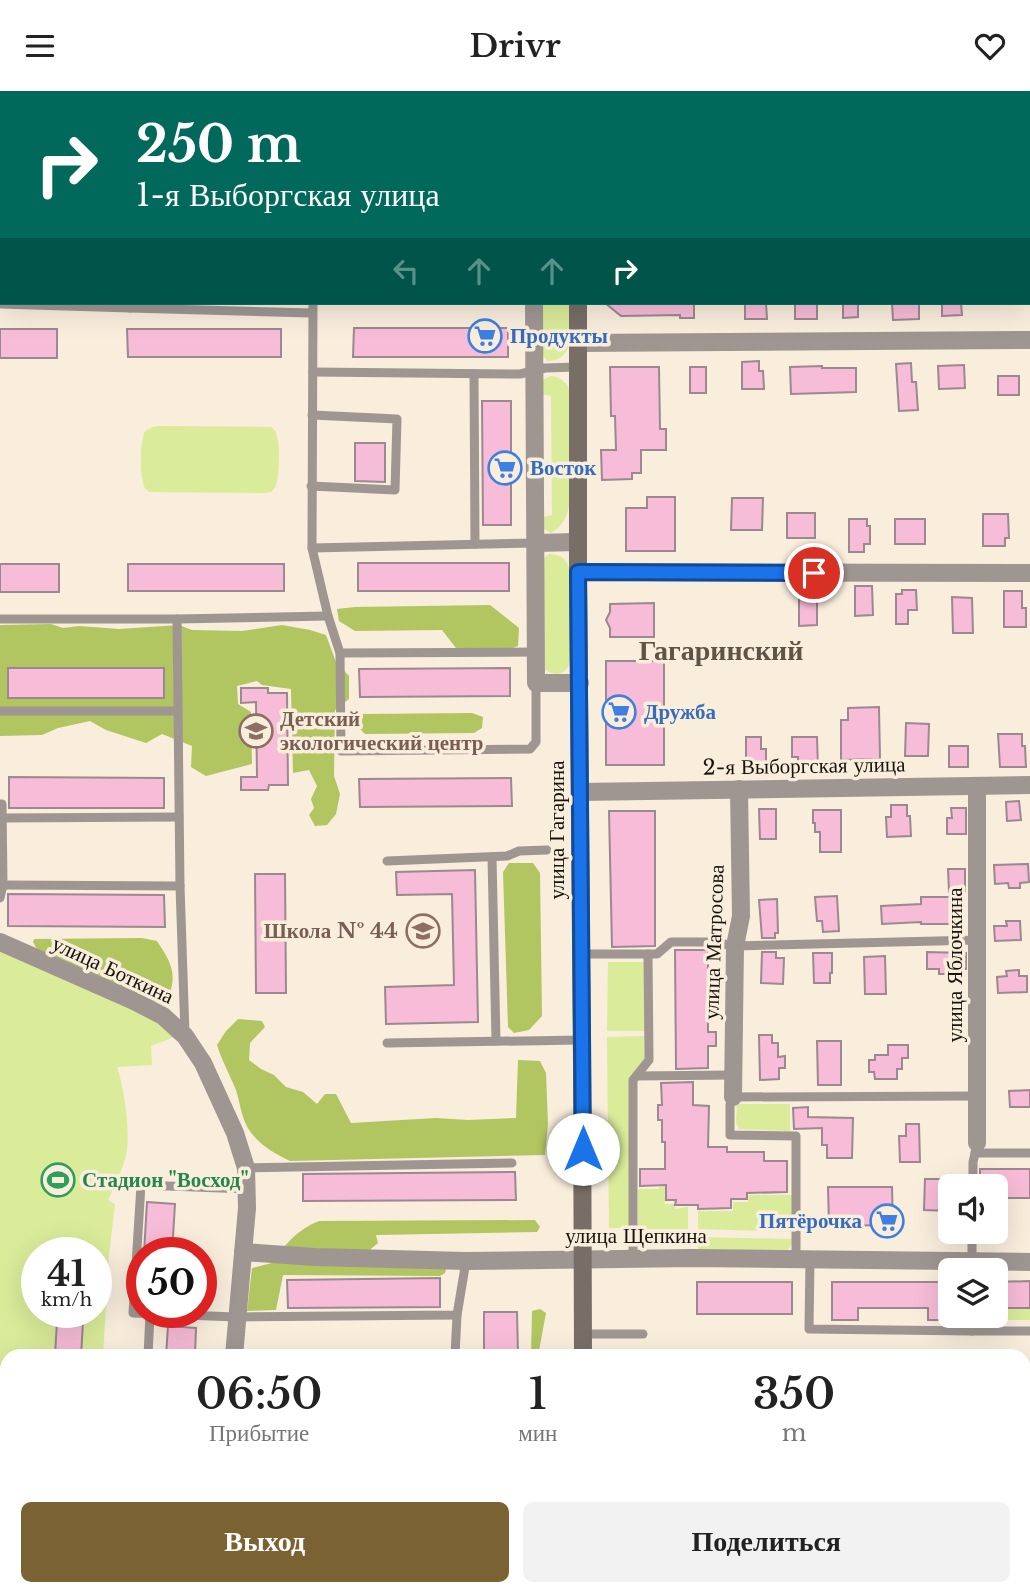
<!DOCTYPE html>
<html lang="ru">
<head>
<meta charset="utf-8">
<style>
	body { margin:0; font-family:"Libre Baskerville",serif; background:#f2f2f2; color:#222; height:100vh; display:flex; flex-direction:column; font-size:26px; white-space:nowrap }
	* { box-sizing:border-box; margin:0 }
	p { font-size:23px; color:#767676 }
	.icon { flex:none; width:38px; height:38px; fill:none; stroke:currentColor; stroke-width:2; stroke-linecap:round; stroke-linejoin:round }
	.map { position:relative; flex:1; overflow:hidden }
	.side { position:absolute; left:0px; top:1258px; width:1031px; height:247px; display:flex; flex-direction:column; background:#fff; border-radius:21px 21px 0 0; box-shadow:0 7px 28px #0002 }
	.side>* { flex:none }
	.top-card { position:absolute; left:0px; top:0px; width:1031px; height:214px; box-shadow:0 7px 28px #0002; background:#00695c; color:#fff; overflow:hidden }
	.controls { position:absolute; left:938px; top:1083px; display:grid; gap:14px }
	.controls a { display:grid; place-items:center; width:70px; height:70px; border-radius:10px; background:#fff; box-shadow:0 7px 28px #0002; font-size:35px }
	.speed { position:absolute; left:21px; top:1146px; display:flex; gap:14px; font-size:35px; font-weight:700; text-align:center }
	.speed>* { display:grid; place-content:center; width:91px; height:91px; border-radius:50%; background:#fff; box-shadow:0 7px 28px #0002; line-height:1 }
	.speed small { font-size:18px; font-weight:400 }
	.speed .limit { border:10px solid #d22; background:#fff; color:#111 }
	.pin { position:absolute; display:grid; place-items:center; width:60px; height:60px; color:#fff; margin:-30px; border:4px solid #fff; border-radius:50%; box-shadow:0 2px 7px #0007 }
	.me { position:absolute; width:77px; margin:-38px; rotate:0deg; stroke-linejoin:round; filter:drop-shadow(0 0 5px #0008) }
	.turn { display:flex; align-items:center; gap:24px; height:147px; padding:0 21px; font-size:32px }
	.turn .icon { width:91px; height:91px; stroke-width:2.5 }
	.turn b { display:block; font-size:49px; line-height:60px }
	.lanes { display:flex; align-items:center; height:66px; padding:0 21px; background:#0003; justify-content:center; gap:35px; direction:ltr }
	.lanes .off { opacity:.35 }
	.eta { display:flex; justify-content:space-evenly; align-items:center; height:119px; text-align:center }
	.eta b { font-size:42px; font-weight:600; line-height:49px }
	.primary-button { display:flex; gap:14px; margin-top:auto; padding:14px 21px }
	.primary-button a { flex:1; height:80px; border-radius:10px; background:#7b6233; color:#fff; font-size:28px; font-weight:600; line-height:80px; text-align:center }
	.primary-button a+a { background:#f2f2f2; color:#222 }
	header { display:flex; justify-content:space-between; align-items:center; height:91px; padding:0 21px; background:#fff; font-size:32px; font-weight:600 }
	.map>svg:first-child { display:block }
</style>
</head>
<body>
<header><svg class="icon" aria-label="menu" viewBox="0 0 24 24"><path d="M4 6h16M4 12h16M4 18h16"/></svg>Drivr<svg class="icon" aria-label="heart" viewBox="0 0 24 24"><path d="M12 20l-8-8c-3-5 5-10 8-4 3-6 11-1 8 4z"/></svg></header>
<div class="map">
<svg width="1030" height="1504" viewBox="0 0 1030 1504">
	<rect width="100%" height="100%" fill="#f9eddc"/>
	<g fill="#daeb9a" fill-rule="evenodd">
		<path d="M541,212h28c0,22 9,57 -21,58l-7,-7z"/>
		<path d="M551,285c10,1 17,7 19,17v108c-2,14 -7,25 -19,32l-7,-4 -1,-10 1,-2 8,-2 -1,-119 -7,-1 -3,-4 1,-11z"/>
		<path d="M159,335l112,1c4,4 5,4 6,10 3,8 3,45 -3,52 -3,4 -5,3 -10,4l-115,-1c-4,-4 -5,-4 -6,-10 -3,-11 -3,-41 2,-51l8,-4z"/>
		<path d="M549,463c12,0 17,5 21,16v91c-3,14 -15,16 -26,8v-111z"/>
		<path d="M0,859l159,71 18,15 -26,10 1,19 -35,2c7,20 15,72 8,92 -4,14 -11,28 -17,41l7,4 -6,51 -6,101h-96v168l-7,2zM37,1162h59v60h-59z"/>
		<polygon points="608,871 644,871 644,940 607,940"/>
		<polygon points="644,945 644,968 629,989 630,1137 609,1137 607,946"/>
		<polygon points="737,1013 790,1013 790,1040 739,1038 736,1032"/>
		<polygon points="659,1096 665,1096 665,1113 675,1113 675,1118 688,1116 688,1138 638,1138 638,1098 659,1098"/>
		<polygon points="749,1104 792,1104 792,1141 698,1138 698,1120 733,1120 733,1111 748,1111"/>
		<path d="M698,1146l94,2c0,6 -2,10 -8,13l-86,-2z"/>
		<polygon points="996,1217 1030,1217 1030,1229 986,1229 986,1225 996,1225"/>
	</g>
	<g fill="#b1c561">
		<polygon points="490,514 519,537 518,555 502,561 459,561 442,539 355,540 339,530 337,518 355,516"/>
		<polygon points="51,533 63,537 79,535 119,538 179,534 192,539 242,540 282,534 310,539 326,544 336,571 349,585 349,608 335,619 334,685 340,703 336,723 327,734 315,735 309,724 314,717 311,708 317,695 309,679 293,682 291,598 262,594 257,590 237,595 238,613 251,621 252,673 206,685 191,676 192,655 162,643 146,652 106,639 90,630 58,637 42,644 0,645 0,534"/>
		<polygon points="472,622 483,626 482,637 474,642 365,643 358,636 362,623"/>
		<polygon points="509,772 533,772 540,782 542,925 529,939 514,942 508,936 503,781"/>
		<path d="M142,847l15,3c16,24 22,37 7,64l-62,-24 -62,-26 -7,-13 1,-3z"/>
		<path d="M238,928l24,2 3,6 -15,16 -1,17 12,9 13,6 12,12 17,5 14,12 8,-10h11l15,29 85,-5 32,2 48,-2 2,-58 22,1 6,12 2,51 -3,31 -255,6c-20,-9 -40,-22 -47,-44 -3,-9 -4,-18 -7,-27 -6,-15 -14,-29 -19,-45l9,-14z"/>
		<path d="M535,1129l5,7 -3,5 -161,3 2,8 -12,10 81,12 -2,8 -5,3 -157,-1 -7,35 -29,1 5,-43 20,-5c12,-18 26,-34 47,-42z"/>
		<polygon points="540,1218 546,1222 538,1265 531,1265 532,1220"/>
		<polygon points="7,1433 7,1498 113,1498 114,1504 0,1504 0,1435"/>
		<polygon points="456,1498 524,1498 522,1504 458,1504"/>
	</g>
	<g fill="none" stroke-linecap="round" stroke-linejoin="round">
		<polyline stroke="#36acad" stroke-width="4.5" points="1029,25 1030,25"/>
	</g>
	<g fill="#f7bcd7" stroke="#9b8890" stroke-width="2">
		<polygon points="605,212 694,212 694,227 680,227 680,224 621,225"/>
		<polygon points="745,212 766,212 767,228 745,228"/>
		<rect x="795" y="212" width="22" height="16"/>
		<polygon points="843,212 858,212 858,226 843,227"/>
		<polygon points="892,212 919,212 919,228 893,229"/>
		<polygon points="942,212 961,212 962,224 942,225"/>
		<polygon points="354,237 508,237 508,266 353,266"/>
		<rect x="0" y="238" width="57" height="29"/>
		<polygon points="127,238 281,238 281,266 128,266"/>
		<polygon points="759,270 759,280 763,280 764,298 742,298 742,271"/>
		<polygon points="911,272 912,291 916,291 918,319 899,320 896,273"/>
		<polygon points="964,274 965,297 939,298 938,275"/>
		<polygon points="822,275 822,277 856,277 856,301 791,303 790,276"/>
		<polygon points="610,276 659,276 660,338 666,338 666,359 641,359 641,382 632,382 632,388 602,389 601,359 616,359 615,325 611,325"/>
		<rect x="690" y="276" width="16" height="26"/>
		<rect x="998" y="285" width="21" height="19"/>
		<polygon points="482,310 511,310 511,434 483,434"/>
		<polygon points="355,352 385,352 385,391 355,390"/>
		<polygon points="647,406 675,406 675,460 626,460 626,417 647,417"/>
		<polygon points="732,407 763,407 762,439 731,439"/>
		<rect x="787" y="422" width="28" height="25"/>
		<polygon points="983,423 1008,423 1009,447 1005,447 1005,455 983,455"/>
		<polygon points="849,428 867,428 867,435 870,435 870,453 864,453 864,461 849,461"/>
		<rect x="895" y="428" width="30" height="25"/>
		<rect x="358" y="472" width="151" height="28"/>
		<rect x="0" y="473" width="59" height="28"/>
		<rect x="128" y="473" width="156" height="27"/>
		<polygon points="799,495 817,495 817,534 799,535"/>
		<polygon points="855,495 872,495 873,524 855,525"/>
		<polygon points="902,499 916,499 917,519 908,519 908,533 896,533 896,503 902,503"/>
		<polygon points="1004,500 1022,500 1022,517 1026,517 1026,536 1004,536"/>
		<polygon points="952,506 972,507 973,542 953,542"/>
		<polygon points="654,512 654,546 610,546 610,537 606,529 610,521 610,513"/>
		<rect x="606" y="570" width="58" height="104"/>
		<rect x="8" y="577" width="156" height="30"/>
		<polygon points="510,577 510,605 360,606 359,578"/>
		<polygon points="241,597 268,597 268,602 287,602 288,694 269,694 268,699 241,699 241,686 257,686 256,611 241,612"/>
		<polygon points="879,616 880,668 841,669 841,629 848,629 848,617"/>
		<polygon points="906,632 929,633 928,665 905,665"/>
		<polygon points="998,643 1022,643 1022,655 1025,655 1026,676 1000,676"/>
		<polygon points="746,646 761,646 761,658 766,658 766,672 761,672 761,677 746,677"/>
		<polygon points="792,646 817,646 818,676 798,676 798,666 792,666"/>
		<rect x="949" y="655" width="19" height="21"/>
		<polygon points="9,686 164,687 164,717 9,717"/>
		<polygon points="511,687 512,715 360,716 359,688"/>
		<polygon points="1019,710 1021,729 1007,730 1006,711"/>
		<polygon points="891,714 907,714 907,725 910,725 911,745 887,746 886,726 891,726"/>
		<polygon points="951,717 966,717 966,743 947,743 947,727 952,727"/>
		<polygon points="759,718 776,718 776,748 760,748"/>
		<polygon points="813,719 841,719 841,761 820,761 820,741 815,741 815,732 813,732"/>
		<polygon points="609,720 655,720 655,855 612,856"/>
		<polygon points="1028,773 1029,791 1020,792 1020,797 1009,797 1008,792 995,793 994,774"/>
		<polygon points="948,778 965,778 965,800 949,801"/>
		<polygon points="475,779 478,931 386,933 385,896 454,894 452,803 397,804 396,781"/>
		<polygon points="255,783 285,783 286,902 256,902"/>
		<polygon points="8,803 164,804 165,836 8,835"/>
		<polygon points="837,805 839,840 823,841 822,830 817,830 815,806"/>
		<polygon points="921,806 950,806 951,833 921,833 921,831 882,833 881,815 921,813"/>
		<polygon points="777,808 778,842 775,842 775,847 762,847 759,809"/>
		<polygon points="1006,830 1020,830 1021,849 995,850 994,835 1007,835"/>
		<polygon points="675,859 708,859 708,881 716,882 716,896 708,896 708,941 716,941 716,955 708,955 708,977 676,978"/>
		<polygon points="762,861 776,861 776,867 784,867 783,893 761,892"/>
		<polygon points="927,861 966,862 966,878 951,878 951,883 939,883 939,878 927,878"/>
		<polygon points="813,862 832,862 832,882 830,882 830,892 814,892"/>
		<polygon points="885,865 886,903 865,903 864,866"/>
		<polygon points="1019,879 1019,885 1027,885 1027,901 998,902 997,886 1007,885 1006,880"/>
		<polygon points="759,944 772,944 772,952 778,952 778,966 785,965 785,977 779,977 779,988 760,989"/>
		<polygon points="817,950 841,950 841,994 818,994"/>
		<polygon points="888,954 908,954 908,967 902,967 902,978 897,978 897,988 875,988 874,981 869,981 869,969 875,969 875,964 888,964"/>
		<polygon points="693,991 693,1014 709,1015 708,1056 727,1056 727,1061 764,1061 764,1070 787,1070 787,1101 747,1102 747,1108 731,1108 731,1117 698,1118 698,1114 675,1114 676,1109 666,1109 666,1094 640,1095 640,1078 665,1078 665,1051 662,1051 662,1029 658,1029 658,1014 662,1014 661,992"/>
		<polygon points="1030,999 1030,1016 1010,1016 1009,1000"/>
		<polygon points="808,1016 808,1026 853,1027 852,1067 827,1067 827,1054 822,1054 822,1037 794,1038 793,1017"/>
		<polygon points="906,1033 919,1033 920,1071 900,1071 899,1045 906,1045"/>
		<polygon points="980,1078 1030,1078 1030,1107 996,1107 996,1096 980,1096"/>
		<polygon points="515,1081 516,1109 303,1110 303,1083"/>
		<polygon points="925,1088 950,1088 950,1120 924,1119"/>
		<polygon points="828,1096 892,1096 893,1134 829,1135"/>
		<polygon points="147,1111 175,1113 172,1162 144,1162"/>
		<polygon points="440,1187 440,1216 288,1217 287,1189"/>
		<polygon points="1030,1190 1030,1217 996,1217 996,1191"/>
		<rect x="697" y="1191" width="95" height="32"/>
		<polygon points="832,1191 950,1191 950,1229 928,1229 928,1217 858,1217 858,1229 832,1229"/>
		<polygon points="484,1221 517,1221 518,1263 484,1263"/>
		<polygon points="57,1230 83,1231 81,1265 55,1265"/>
		<polygon points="168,1235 196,1237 195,1265 166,1265"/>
	</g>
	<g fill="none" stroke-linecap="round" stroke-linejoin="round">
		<g stroke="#9f9692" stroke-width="9">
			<polyline points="24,0 72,2"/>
			<polyline points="102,0 102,2"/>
			<polyline points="293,0 293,2"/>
			<polyline points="0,163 2,162"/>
			<polyline points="130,212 130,217 312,222"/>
			<polyline points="313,212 312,457 328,525 340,562 341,660 530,658 536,651 536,592"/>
			<polyline points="0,213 130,217"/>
			<polyline points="313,281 520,283 545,277 578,276"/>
			<polyline points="474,283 475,453"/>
			<polyline points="311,395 395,399 397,328 312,324"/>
			<polyline points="312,457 535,452"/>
			<polyline points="0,528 177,528 328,525"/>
			<polyline points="177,528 180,795 185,943"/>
			<polyline points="340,562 535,561"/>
			<polyline points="0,620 178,620"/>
			<polyline points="0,713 2,713 3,794 0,807"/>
			<polyline points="2,727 179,726"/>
			<polyline points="492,766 496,950"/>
			<polyline points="387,770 507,765 519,760 547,759"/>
			<polyline points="3,794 180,795"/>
			<polyline points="581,863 657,863 671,851 712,851 735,855 978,849"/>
			<polyline points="387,952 582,949"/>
			<polyline points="637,985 733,984"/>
			<polyline points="975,1062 1030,1062"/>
			<polyline points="246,1077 512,1072"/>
			<polyline points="973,1096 973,1071 976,1058"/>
			<polyline points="247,1098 141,1094 133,1222 236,1226 457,1224 466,1170"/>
			<polyline points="972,1141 972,1180"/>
			<polyline points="633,1167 633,989 649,969 648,863"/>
			<polyline points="796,1168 796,1045 730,1044 730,1014 733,1006 977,1005"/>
			<polyline points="810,1168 809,1238 972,1240"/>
			<polyline points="972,1225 972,1240 1030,1240"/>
			<polyline points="583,1243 643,1243"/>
			<polyline points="148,1265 150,1223"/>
			<polyline points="455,1265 457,1224"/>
			<polyline points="1024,1398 1030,1398"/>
			<polyline points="133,1504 134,1498"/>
		</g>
		<g stroke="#9f9692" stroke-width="18">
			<polyline points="1029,14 1030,14"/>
			<polyline points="534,212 536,592 580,592"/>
			<polyline points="579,252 1030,249"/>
			<polyline points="535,452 578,451"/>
			<polyline points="578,481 1030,482"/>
			<polyline points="977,695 977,1052"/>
			<polyline points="580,701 1030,694"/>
			<polyline points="0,851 134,910 163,925 185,945 203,972 235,1042 246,1077 247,1117 234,1265"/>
			<polyline points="733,1006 735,855 741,825 739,698"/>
			<polyline points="243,1161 315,1166 466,1170 693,1167 1030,1171"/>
			<polyline points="1024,1459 1030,1459"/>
			<polyline points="221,1504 221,1498"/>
		</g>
		<g stroke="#786d67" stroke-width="18">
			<polyline points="578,2 578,0"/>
			<polyline points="578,212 578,481 582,975 583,1265"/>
			<polyline points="584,1504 585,1498"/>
		</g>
	</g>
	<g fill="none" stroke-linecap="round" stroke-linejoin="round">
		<defs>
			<polyline id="route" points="583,1058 578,481 814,482"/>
		</defs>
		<use href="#route" stroke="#114b97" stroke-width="18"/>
		<use href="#route" stroke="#1a73e8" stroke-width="12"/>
	</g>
	<defs>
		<symbol id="supermarket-ring" viewBox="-11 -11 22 22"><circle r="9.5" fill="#f9eddc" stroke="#3f7fe0" stroke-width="1.5"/><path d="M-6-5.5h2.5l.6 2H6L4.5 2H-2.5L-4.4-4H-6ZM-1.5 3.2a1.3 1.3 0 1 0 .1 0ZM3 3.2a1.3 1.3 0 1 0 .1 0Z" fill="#3f7fe0"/></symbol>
		<symbol id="school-ring" viewBox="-11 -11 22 22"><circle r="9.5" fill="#f9eddc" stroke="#8d6e63" stroke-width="1.5"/><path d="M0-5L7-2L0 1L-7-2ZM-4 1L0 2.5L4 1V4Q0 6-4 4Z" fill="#8d6e63"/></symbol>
		<symbol id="stadium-ring" viewBox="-11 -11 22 22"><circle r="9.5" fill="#f9eddc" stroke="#2e9e5b" stroke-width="1.5"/><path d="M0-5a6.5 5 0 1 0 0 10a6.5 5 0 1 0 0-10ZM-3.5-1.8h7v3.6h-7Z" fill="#2e9e5b"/></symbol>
	</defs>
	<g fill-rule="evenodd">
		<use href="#supermarket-ring" x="466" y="226" width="38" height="38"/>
		<use href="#supermarket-ring" x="486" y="358" width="38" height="38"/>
		<use href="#supermarket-ring" x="600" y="602" width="38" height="38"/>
		<use href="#school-ring" x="237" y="621" width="38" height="38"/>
		<use href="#school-ring" x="404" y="821" width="38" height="38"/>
		<use href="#stadium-ring" x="39" y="1070" width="38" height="38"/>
		<use href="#supermarket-ring" x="868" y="1111" width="38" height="38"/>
	</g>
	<g text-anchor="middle" stroke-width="7" stroke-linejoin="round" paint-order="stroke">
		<g font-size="21" font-weight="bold" fill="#366cbe" stroke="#f9eddc" text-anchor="start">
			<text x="510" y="252">Продукты</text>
			<text x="530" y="384">Восток</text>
			<text x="644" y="628">Дружба</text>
			<text x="862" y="1137" text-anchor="end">Пятёрочка</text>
		</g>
		<g font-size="21" font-weight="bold" fill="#785e54" stroke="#f9eddc" text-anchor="start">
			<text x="280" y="635">Детский<tspan x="280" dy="24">экологический центр</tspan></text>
			<text x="398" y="847" text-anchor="end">Школа № 44</text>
		</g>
		<g font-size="21" fill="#17130d" stroke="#f9eddc">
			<text transform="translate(804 675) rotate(-1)" y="7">2-я Выборгская улица</text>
			<text transform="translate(557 739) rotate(-90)" y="7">улица Гагарина</text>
			<text transform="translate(714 851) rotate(-88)" y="7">улица Матросова</text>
			<text transform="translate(955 874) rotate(-90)" y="7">улица Яблочкина</text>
			<text transform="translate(113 879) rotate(25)" y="7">улица Боткина</text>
			<text x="636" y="1152">улица Щепкина</text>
		</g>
		<g font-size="21" font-weight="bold" fill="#27864d" stroke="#f9eddc" text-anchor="start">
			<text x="82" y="1096">Стадион "Восход"</text>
		</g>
		<g font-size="28" font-weight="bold" fill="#5e5446" stroke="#f9eddc">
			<text x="721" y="569">Гагаринский</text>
		</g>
	</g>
</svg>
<div class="controls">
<a><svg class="icon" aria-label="sound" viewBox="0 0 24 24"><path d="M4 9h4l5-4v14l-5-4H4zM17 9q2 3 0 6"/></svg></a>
<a><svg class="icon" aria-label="layers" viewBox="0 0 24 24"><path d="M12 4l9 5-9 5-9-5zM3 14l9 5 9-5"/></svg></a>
</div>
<div class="speed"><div>41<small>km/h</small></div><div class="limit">50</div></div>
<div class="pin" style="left:814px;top:482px;background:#d93025"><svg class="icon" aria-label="arrive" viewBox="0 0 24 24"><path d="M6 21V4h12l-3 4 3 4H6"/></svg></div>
<svg class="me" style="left:583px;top:1058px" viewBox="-20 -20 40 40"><circle r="19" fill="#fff"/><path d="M0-13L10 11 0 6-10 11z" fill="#1a73e8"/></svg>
<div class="top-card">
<div class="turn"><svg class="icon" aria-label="right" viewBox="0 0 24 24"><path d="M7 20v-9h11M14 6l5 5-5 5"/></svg><div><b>250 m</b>1-я Выборгская улица</div></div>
<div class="lanes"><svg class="icon off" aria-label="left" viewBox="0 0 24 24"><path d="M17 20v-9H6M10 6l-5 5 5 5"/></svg><svg class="icon off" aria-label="ahead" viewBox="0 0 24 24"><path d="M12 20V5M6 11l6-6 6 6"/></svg><svg class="icon off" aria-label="ahead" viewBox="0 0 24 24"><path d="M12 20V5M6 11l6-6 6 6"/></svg><svg class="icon" aria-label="right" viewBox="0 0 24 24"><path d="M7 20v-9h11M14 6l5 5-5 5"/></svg></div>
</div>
<section class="side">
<div class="eta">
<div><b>06:50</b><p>Прибытие</p></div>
<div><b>1</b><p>мин</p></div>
<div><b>350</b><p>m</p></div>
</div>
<div class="primary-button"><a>Выход</a><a>Поделиться</a></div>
</section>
</div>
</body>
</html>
